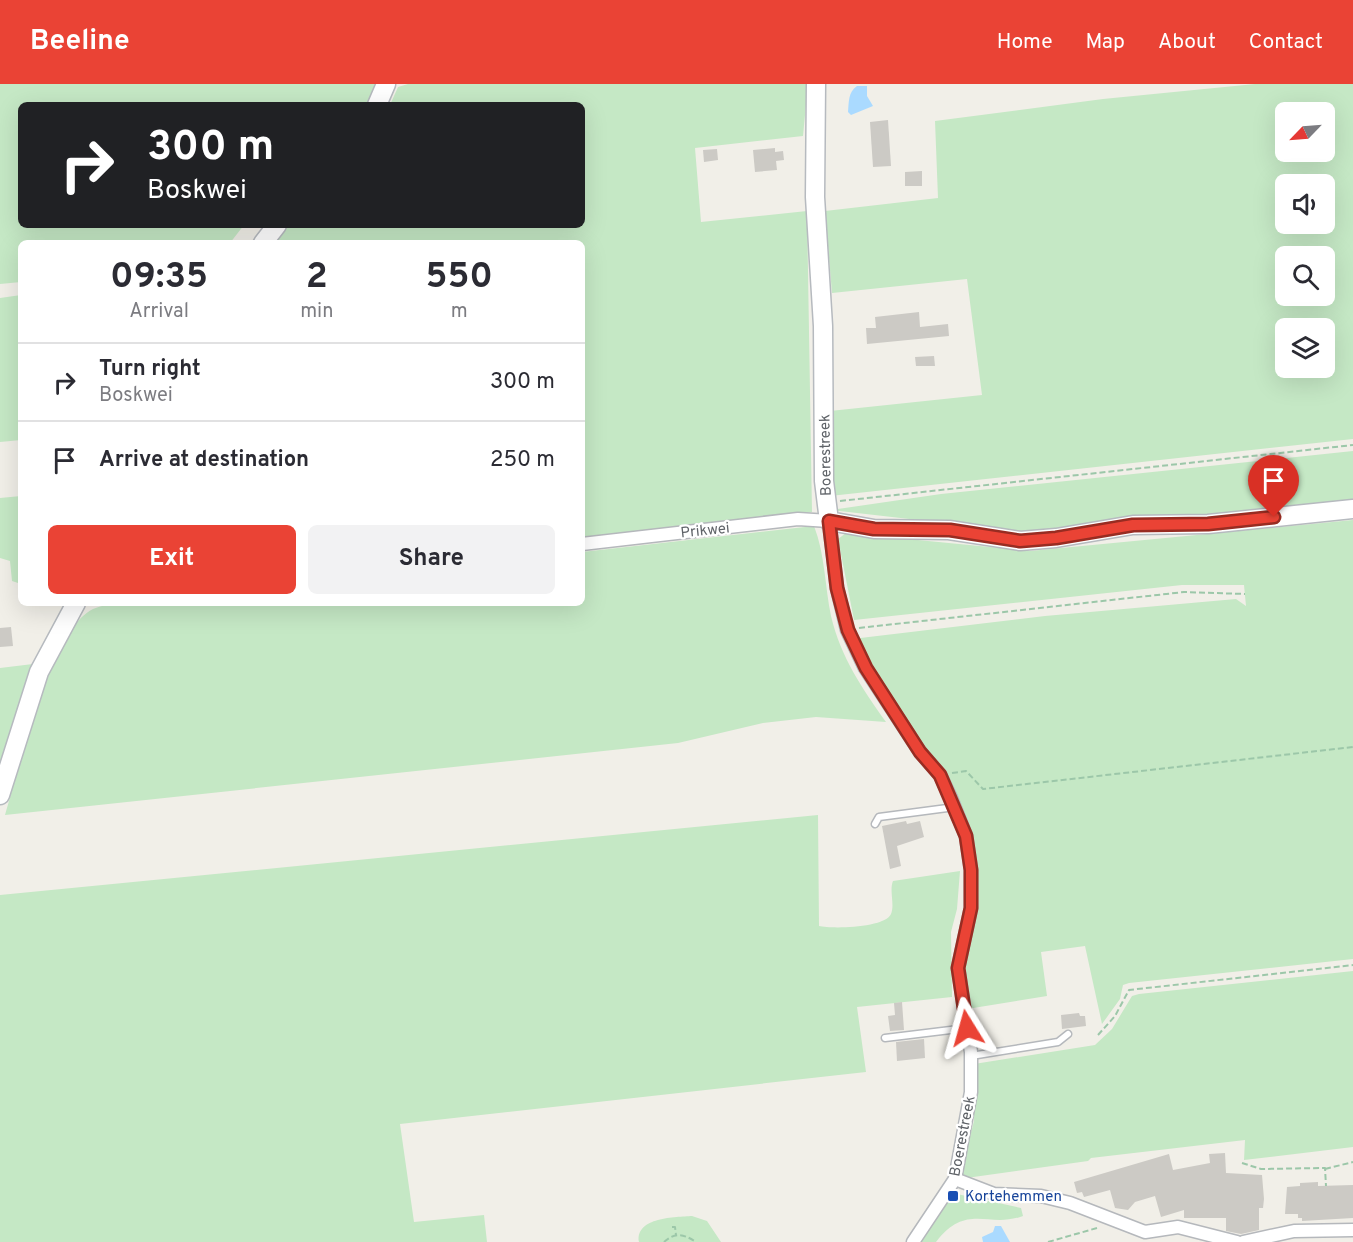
<!DOCTYPE html>
<html lang="en">
<head>
<meta charset="utf-8">
<style>
	body { margin:0; font-family:Overpass,sans-serif; background:#f2f2f3; color:#2b2b33; height:100vh; display:flex; flex-direction:column; font-size:22px; white-space:nowrap }
	* { box-sizing:border-box; margin:0 }
	p { font-size:20px; color:#7c7c81 }
	.icon { flex:none; width:33px; height:33px; fill:none; stroke:currentColor; stroke-width:2; stroke-linecap:round; stroke-linejoin:round }
	.map { position:relative; flex:1; overflow:hidden }
	.side { position:absolute; left:18px; top:156px; width:567px; height:366px; display:flex; flex-direction:column; background:#fff; border-radius:9px; box-shadow:0 6px 24px #0002 }
	.side>* { flex:none }
	.hud { position:absolute; left:18px; top:18px; width:567px; height:126px; border-radius:9px; box-shadow:0 6px 24px #0002; background:#202124; color:#fff; overflow:hidden }
	.needle { width:39px; rotate:245deg }
	.tools { position:absolute; left:1275px; top:18px; display:grid; gap:12px }
	.tools a { display:grid; place-items:center; width:60px; height:60px; border-radius:9px; background:#fff; box-shadow:0 6px 24px #0002; font-size:30px }
	.pin { position:absolute; display:grid; place-items:center; width:51px; height:51px; color:#fff; margin:-62px -26px; border-radius:50% 50% 50% 0; rotate:-45deg; box-shadow:0 0 6px #0007 }
	.pin .icon { rotate:45deg }
	.me { position:absolute; width:66px; margin:-33px; rotate:352deg; stroke-linejoin:round; filter:drop-shadow(0 0 4px #0008) }
	.turn { display:flex; align-items:center; gap:21px; height:126px; padding:0 30px; font-size:27px }
	.turn .icon { width:78px; height:78px; stroke-width:2.5 }
	.turn b { display:block; font-size:42px; line-height:51px }
	.eta { display:flex; justify-content:space-evenly; align-items:center; height:102px; text-align:center }
	.eta b { font-size:36px; font-weight:700; line-height:42px }
	.button { display:flex; gap:12px; margin-top:auto; padding:12px 30px }
	.button a { flex:1; height:69px; border-radius:9px; background:#ea4335; color:#fff; font-size:24px; font-weight:700; line-height:69px; text-align:center }
	.button a+a { background:#f2f2f3; color:#2b2b33 }
	ul { padding:0; list-style:none }
	li { display:flex; align-items:center; gap:18px; height:78px; padding:0 30px; border-top:2px solid #e1e1e2 }
	li div { flex:1 }
	li b { display:block; font-size:22px }
	li em { font-style:normal }
	header { display:flex; align-items:center; gap:36px; box-sizing:border-box; height:84px; padding:0 30px; background:#ea4335; color:#fff }
	header strong { font-size:28px }
	nav { display:flex; gap:33px; margin-inline-start:auto; font-size:21px }
	.map>svg:first-child { display:block }
</style>
</head>
<body>
<header>
<strong>Beeline</strong>
<nav><a>Home</a><a>Map</a><a>About</a><a>Contact</a></nav>
</header>
<div class="map">
<svg width="1353" height="1158" viewBox="0 0 1353 1158">
	<rect width="100%" height="100%" fill="#f1efe8"/>
	<g fill="#c5e8c5" fill-rule="evenodd">
		<polygon points="0,0 381,0 371,21 21,21 21,141 244,141 230,159 21,159 21,198 0,200"/>
		<polygon points="408,0 808,0 803,52 695,64 701,138 807,127 812,428 582,455 582,159 269,159 282,141 582,141 582,21 390,21 398,3"/>
		<path d="M1255,0h98v355l-523,57v-85l152,-16 -15,-116 -135,14 -7,-82 113,-13 -3,-77 168,-22zM1286,28h38v40h-38zM1286,100h38v40h-38zM1286,172h38v40h-38zM1286,244h38v40h-38z"/>
		<polygon points="21,211 21,356 0,358 0,214"/>
		<polygon points="1353,367 1353,419 1031,449 831,426 941,410"/>
		<polygon points="21,412 21,500 12,497 10,477 0,474 0,414"/>
		<polygon points="1353,436 1353,875 1129,899 1123,901 1120,915 1102,940 1085,862 1041,868 1047,912 967,925 961,879 972,750 959,715 852,555 1045,532 1236,515 1246,522 1244,501 1182,501 854,536 838,455 846,449 1030,467"/>
		<path d="M814,442c11,28 11,61 17,90 10,42 31,72 55,106l-70,-5 -53,6 -85,20 -673,72c15,-50 42,-182 88,-206 9,-4 21,-5 31,-6h458v-51z"/>
		<polygon points="33,580 0,684 0,584"/>
		<path d="M818,731l1,111c13,3 66,2 72,-12 4,-10 -2,-23 2,-33l67,-10 -3,38 -6,23 1,65 -95,10 9,65 -466,52 14,98 70,-7 3,27h-487v-347z"/>
		<polygon points="1353,887 1353,1063 1244,1076 1245,1056 1091,1074 1088,1077 959,1095 974,1037 974,980 1095,961 1112,945 1132,912 1139,910"/>
		<path d="M957,1110l64,14 2,8c-35,13 -56,-14 -87,26h-18l32,-47z"/>
		<path d="M692,1132l15,5 14,21h-82c-4,-25 37,-25 53,-26z"/>
	</g>
	<g fill="#aadaff">
		<path d="M857,2h10v10l6,10 -22,9 -3,-3c1,-10 0,-20 9,-26z"/>
		<polygon points="995,1142 1001,1142 1010,1158 983,1158 982,1153 993,1148"/>
	</g>
	<g fill="#cccac5">
		<polygon points="888,36 891,82 873,83 870,38"/>
		<polygon points="775,64 775,68 783,67 784,76 776,77 777,86 755,88 753,66"/>
		<polygon points="717,65 718,76 704,78 703,66"/>
		<polygon points="922,87 922,102 905,102 905,88"/>
		<polygon points="919,228 920,243 948,240 949,252 867,260 866,244 876,244 875,233"/>
		<polygon points="934,272 935,282 916,282 915,273"/>
		<polygon points="11,543 13,562 0,563 0,544"/>
		<polygon points="906,737 907,740 920,737 924,753 897,762 901,782 890,785 882,742"/>
		<polygon points="902,918 904,946 890,947 888,932 895,931 894,919"/>
		<polygon points="1079,929 1080,932 1085,932 1086,942 1062,945 1061,931"/>
		<polygon points="924,955 925,974 897,977 896,958"/>
		<polygon points="1225,1069 1226,1089 1262,1091 1264,1115 1263,1124 1259,1124 1259,1146 1241,1150 1226,1147 1226,1134 1184,1134 1184,1126 1161,1133 1155,1112 1135,1118 1128,1126 1115,1124 1110,1106 1084,1113 1082,1108 1077,1109 1074,1098 1169,1070 1173,1086 1210,1079 1209,1070"/>
		<polygon points="1318,1098 1318,1102 1353,1101 1353,1134 1302,1137 1302,1134 1298,1134 1298,1130 1285,1130 1287,1103 1300,1102 1300,1099"/>
	</g>
	<g fill="none" stroke-linecap="round" stroke-linejoin="round">
		<defs>
			<g id="lane">
				<polyline points="875,740 879,733 955,723"/>
				<polyline points="885,954 967,944"/>
				<polyline points="971,972 1058,958 1068,950"/>
			</g>
			<g id="street">
				<polyline points="582,460 798,435 829,437 837,504 847,546 865,584 920,668 940,691 951,714 966,752 971,786 971,824 958,884 971,968 971,1008 955,1095 913,1158"/>
				<polyline points="955,1095 994,1110 1041,1112 1070,1119 1145,1148 1178,1143 1237,1158"/>
				<polyline points="1243,1158 1294,1147 1353,1146"/>
			</g>
			<g id="secondary">
				<polyline points="816,0 815,113 823,242 824,397 829,437 874,445 949,446 1020,457 1056,454 1133,441 1208,440 1353,425"/>
				<polyline points="377,21 386,0"/>
				<polyline points="263,159 277,141"/>
				<polyline points="0,711 39,588 76,519"/>
			</g>
		</defs>
		<use href="#lane" stroke="#b5b8bc" stroke-width="9"/>
		<use href="#street" stroke="#b5b8bc" stroke-width="15"/>
		<use href="#secondary" stroke="#b6babf" stroke-width="21"/>
		<g stroke="#9cc7a9" stroke-width="2" stroke-dasharray="6 3" stroke-linecap="butt">
			<polyline points="840,417 1353,361"/>
			<polyline points="859,544 1184,508 1245,510"/>
			<polyline points="952,689 966,687 983,705 1353,663"/>
			<polyline points="1098,951 1115,932 1129,906 1353,881"/>
			<polyline points="1242,1079 1261,1085 1325,1084 1326,1102"/>
			<polyline points="1325,1085 1353,1078"/>
			<polyline points="672,1143 675,1143 676,1151"/>
			<path d="M664,1158c11,-10 20,-8 32,0"/>
			<polyline points="1048,1158 1097,1144"/>
		</g>
		<use href="#lane" stroke="#fff" stroke-width="6"/>
		<use href="#street" stroke="#fff" stroke-width="12"/>
		<use href="#secondary" stroke="#fff" stroke-width="18"/>
	</g>
	<g fill="none" stroke-linecap="round" stroke-linejoin="round">
		<defs>
			<polyline id="route" points="967,944 958,884 971,824 971,786 966,752 940,691 920,668 866,584 848,546 837,504 829,437 874,445 950,446 1020,457 1056,454 1133,441 1208,440 1274,433"/>
		</defs>
		<use href="#route" stroke="#982c22" stroke-width="15"/>
		<use href="#route" stroke="#ea4335" stroke-width="10"/>
	</g>
	<rect fill="#1a4fb4" stroke="#fff" stroke-width="2" x="947" y="1106" width="12" height="12" rx="3"/>
	<g text-anchor="middle" stroke-width="4.5" stroke-linejoin="round" paint-order="stroke">
		<g font-size="15" fill="#5f6368" stroke="#fff">
			<text transform="translate(825 371) rotate(-91)" y="5">Boerestreek</text>
			<text transform="translate(705 446) rotate(-6)" y="5">Prikwei</text>
			<text transform="translate(962 1052) rotate(-79)" y="5">Boerestreek</text>
		</g>
		<g font-size="15" fill="#164399" stroke="#fff" text-anchor="start">
			<text x="965" y="1117">Kortehemmen</text>
		</g>
	</g>
</svg>
<div class="tools">
<a><svg class="needle" viewBox="-14 -14 28 28"><path d="M0-13l5 13h-10z" fill="#e53935"/><path d="M0 13l5-13h-10z" fill="#7c7c81"/></svg></a>
<a><svg class="icon" aria-label="sound" viewBox="0 0 24 24"><path d="M4 9h4l5-4v14l-5-4H4zM17 9q2 3 0 6"/></svg></a>
<a><svg class="icon" aria-label="search" viewBox="0 0 24 24"><circle cx="10" cy="10" r="6"/><path d="M15 15l6 6"/></svg></a>
<a><svg class="icon" aria-label="layers" viewBox="0 0 24 24"><path d="M12 4l9 5-9 5-9-5zM3 14l9 5 9-5"/></svg></a>
</div>
<div class="pin" style="left:1274px;top:433px;background:#d93025"><svg class="icon" aria-label="arrive" viewBox="0 0 24 24"><path d="M6 21V4h12l-3 4 3 4H6"/></svg></div>
<svg class="me" style="left:967px;top:944px" viewBox="-20 -20 40 40"><path d="M0-17L14 15 0 8-14 15z" fill="#ea4335" stroke="#fff" stroke-width="4"/></svg>
<div class="hud">
<div class="turn"><svg class="icon" aria-label="right" viewBox="0 0 24 24"><path d="M7 20v-9h11M14 6l5 5-5 5"/></svg><div><b>300 m</b>Boskwei</div></div>
</div>
<section class="side">
<div class="eta">
<div><b>09:35</b><p>Arrival</p></div>
<div><b>2</b><p>min</p></div>
<div><b>550</b><p>m</p></div>
</div>
<ul>
<li><svg class="icon" aria-label="right" viewBox="0 0 24 24"><path d="M7 20v-9h11M14 6l5 5-5 5"/></svg><div><b>Turn right</b><p>Boskwei</p></div><em>300 m</em></li>
<li><svg class="icon" aria-label="arrive" viewBox="0 0 24 24"><path d="M6 21V4h12l-3 4 3 4H6"/></svg><div><b>Arrive at destination</b></div><em>250 m</em></li>
</ul>
<div class="button"><a>Exit</a><a>Share</a></div>
</section>
</div>
</body>
</html>
